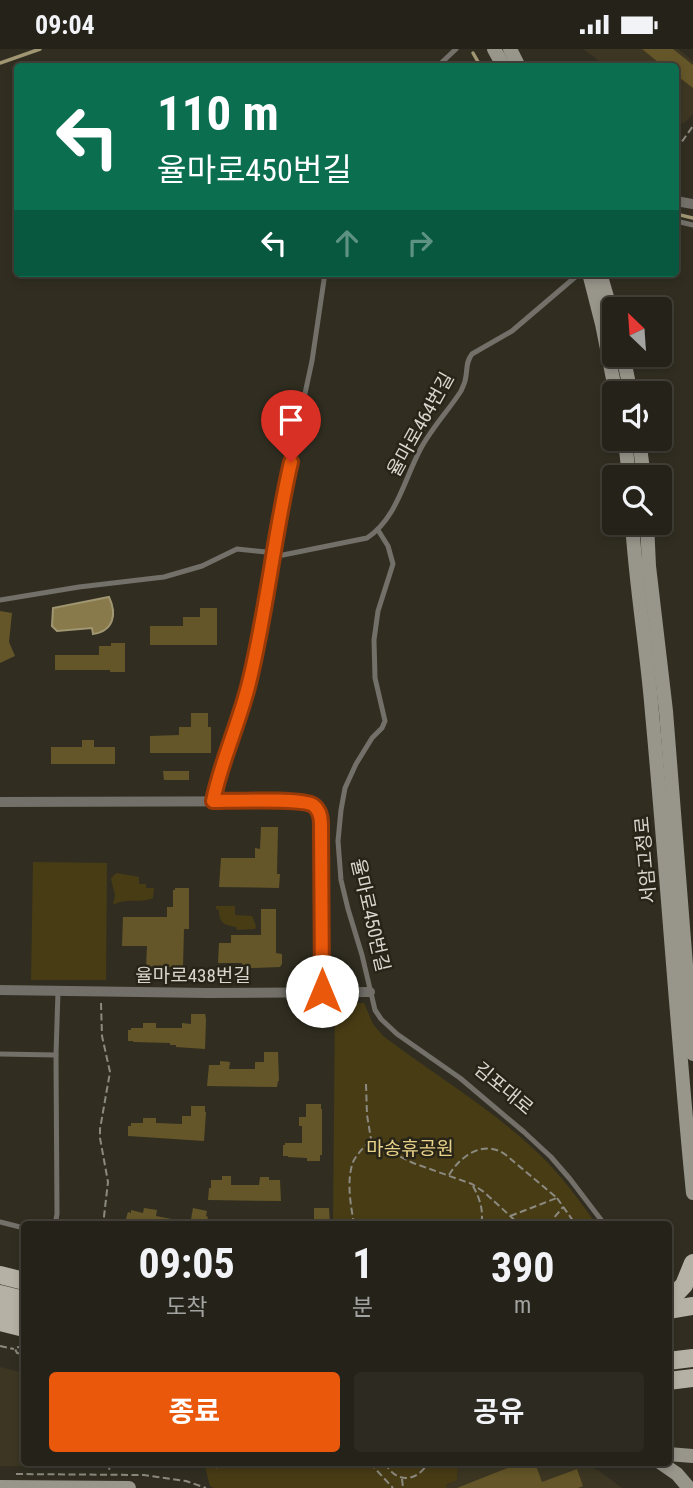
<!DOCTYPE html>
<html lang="ko">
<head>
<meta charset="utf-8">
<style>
	body { margin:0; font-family:"Roboto Condensed","Noto Sans KR",sans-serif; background:#2d2a22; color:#f1f3f6; height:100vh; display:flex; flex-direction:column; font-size:26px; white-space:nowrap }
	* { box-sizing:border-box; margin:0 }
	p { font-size:23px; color:#a3a4a2 }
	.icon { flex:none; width:38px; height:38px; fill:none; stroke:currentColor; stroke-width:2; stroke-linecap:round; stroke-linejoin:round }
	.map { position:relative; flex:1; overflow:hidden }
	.sheet { position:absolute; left:21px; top:1172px; width:651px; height:245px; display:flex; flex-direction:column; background:#252219; border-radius:7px; box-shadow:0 4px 10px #0003,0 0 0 2px #423f38 }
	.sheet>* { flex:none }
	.top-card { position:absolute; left:14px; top:14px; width:665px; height:214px; border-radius:7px; box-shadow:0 4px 10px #0003,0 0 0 2px #423f38; background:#0b6e4f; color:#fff; overflow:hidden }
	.needle { width:46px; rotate:335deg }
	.fabs { position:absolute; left:602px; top:248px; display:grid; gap:14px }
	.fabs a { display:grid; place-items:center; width:70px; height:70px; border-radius:7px; background:#252219; box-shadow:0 4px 10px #0003,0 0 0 2px #423f38; font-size:35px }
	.pin { position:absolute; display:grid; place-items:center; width:60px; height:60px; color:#fff; margin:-72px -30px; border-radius:50% 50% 50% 0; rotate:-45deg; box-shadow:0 0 7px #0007 }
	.pin .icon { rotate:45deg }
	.me { position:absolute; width:77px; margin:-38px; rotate:0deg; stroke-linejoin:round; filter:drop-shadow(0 0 5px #0008) }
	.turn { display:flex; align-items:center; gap:24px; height:147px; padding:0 28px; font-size:32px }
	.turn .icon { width:91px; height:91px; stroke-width:2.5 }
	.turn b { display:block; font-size:49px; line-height:60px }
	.lanes { display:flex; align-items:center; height:66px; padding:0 28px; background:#0003; justify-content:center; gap:35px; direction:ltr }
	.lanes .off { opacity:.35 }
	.eta { display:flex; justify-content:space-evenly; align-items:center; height:119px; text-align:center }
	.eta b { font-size:42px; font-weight:700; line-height:49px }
	.cta { display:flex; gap:14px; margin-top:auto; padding:14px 28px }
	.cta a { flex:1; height:80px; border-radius:7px; background:#ea580c; color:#fff; font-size:28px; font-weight:700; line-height:80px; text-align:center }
	.cta a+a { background:#2d2a22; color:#f1f3f6 }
	.status { display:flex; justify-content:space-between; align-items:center; height:49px; padding:0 35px; background:#252219; direction:ltr }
	.status svg { height:19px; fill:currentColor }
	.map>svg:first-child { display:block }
</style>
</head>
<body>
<div class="status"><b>09:04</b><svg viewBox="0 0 49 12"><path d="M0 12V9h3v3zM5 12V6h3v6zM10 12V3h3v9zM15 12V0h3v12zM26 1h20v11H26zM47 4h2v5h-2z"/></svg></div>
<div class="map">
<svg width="693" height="1439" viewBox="0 0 693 1439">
	<rect width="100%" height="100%" fill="#312e21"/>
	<g fill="#3c3623">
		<polygon points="583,0 678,0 693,12 693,65 684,74 680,74 676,71 676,18 606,17"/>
		<polygon points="0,1318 24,1324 24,1414 93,1414 94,1418 0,1417"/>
		<polygon points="458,1414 581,1414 598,1421 622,1439 447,1439 446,1436 457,1431"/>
	</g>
	<g fill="#483c15">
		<polygon points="33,813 107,814 106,931 31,931"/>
		<path d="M117,824l22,4v7h7v4h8l-1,10c-13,6 -27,-1 -40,7l2,-10 -4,-16 3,-4z"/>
		<path d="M216,857h19v9l17,1 4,10 -1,3 -18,1 -1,-3c-12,-2 -17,-4 -17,-17l-3,-1z"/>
		<path d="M335,954h29l9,21 10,12c52,39 108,72 156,118 22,21 40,46 58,71h-264z"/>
		<polygon points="204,1414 458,1414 457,1431 446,1436 447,1439 214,1439 210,1437"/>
	</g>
	<path fill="#887a4b" stroke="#a09672" stroke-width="2" d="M109,548c8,17 5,34 -16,37l-1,-6 -35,3 -5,-5 1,-18z"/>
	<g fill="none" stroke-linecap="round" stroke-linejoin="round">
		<g stroke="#a09672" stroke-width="3.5">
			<polyline points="473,4 481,18"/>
			<polyline points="0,14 40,0"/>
			<polyline points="676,165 693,169"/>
		</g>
	</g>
	<g fill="#645628">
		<polygon points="642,0 673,0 693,16 693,39 676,26 676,18 664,18"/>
		<polygon points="200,559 217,559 217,596 150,596 150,577 183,577 183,568 200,568"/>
		<polygon points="0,562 12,564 9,593 15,607 0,614"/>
		<polygon points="111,594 125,594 125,623 110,623 110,621 55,621 55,606 99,606 99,597 111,597"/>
		<polygon points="191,664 208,664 208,678 211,678 211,704 150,704 150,687 179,686 179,678 191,678"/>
		<polygon points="82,691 94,691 94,698 115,698 115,715 51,715 51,698 82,698"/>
		<polygon points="163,722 189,722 189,731 164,731"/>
		<polygon points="261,778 278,778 277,825 280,825 279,839 219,838 221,809 255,809 255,799 260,800"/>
		<polygon points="175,839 189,839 189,880 184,880 183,918 161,918 161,920 146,920 147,897 122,897 123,868 167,868 167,858 173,858 173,841 175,841"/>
		<polygon points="261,860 276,860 276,904 282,905 282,915 280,918 252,919 242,916 242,914 218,914 219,894 231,894 231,886 261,886"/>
		<polygon points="191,965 205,965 206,970 205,1000 176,998 176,996 170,996 170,994 133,993 133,992 128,992 128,981 131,981 131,979 143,979 143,974 156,974 156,979 182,979 182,974 191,975"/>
		<polygon points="264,1003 278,1003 279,1032 278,1032 277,1038 207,1037 209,1016 220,1016 220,1012 230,1013 229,1020 255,1020 255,1013 264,1013"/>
		<polygon points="306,1055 321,1055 321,1060 322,1060 322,1106 320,1106 320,1112 307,1112 307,1109 288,1108 288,1107 283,1107 283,1096 285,1096 285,1094 302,1094 302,1077 299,1077 299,1068 306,1068"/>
		<polygon points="191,1057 205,1057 205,1063 206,1063 204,1092 128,1087 128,1077 131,1077 131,1074 143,1074 143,1069 156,1069 156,1074 182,1075 182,1067 191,1067"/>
		<polygon points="222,1127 231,1127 231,1136 259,1136 260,1128 269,1128 269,1131 280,1131 281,1152 208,1151 209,1139 211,1139 211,1131 222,1131"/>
		<polygon points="144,1159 157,1161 156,1167 182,1172 182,1176 131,1176 132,1175 125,1173 128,1163 131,1164 131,1161 143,1164"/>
		<polygon points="193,1159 207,1162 206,1167 208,1168 206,1176 190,1176"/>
		<polygon points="314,1159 329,1159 330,1176 314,1176"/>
		<polygon points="520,1414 535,1414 542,1433 577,1420 583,1437 578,1439 457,1439"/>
	</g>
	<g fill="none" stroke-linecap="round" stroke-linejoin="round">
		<g stroke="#8c8a80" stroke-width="2" stroke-dasharray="7 3.5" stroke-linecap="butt">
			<polyline points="676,101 693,77"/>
			<polyline points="101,954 102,987 110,1023 100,1080 100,1089 108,1133 103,1176"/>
			<polyline points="366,1035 367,1066 371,1090"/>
			<path d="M449,1126c12,-20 36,-36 57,-20l51,43 -47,18 -2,9"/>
			<path d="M473,1137c7,13 11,25 8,39"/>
			<polyline points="557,1149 576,1176"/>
			<path d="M354,1176c-3,-20 -8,-43 -1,-63 4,-8 11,-15 18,-22l8,6 34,17 59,21 12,8 36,33"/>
			<polyline points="548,1176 563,1158"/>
			<polyline points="0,1297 14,1300"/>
			<polyline points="24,1299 17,1298 15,1300 17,1304 24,1305"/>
			<polyline points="108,1414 110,1423"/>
			<polyline points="213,1414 217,1419"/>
			<polyline points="370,1414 393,1439"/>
			<path d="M385,1414c11,21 32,19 43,0"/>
			<polyline points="640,1414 649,1417"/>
			<polyline points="16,1425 144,1426 186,1432 206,1439"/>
			<polyline points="402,1430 403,1439"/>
		</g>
		<g stroke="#727069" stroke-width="5">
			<polyline points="437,18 456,0"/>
			<polyline points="676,172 693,176"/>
			<polyline points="378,481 388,497 393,515 378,562 374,591 375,629 385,672 382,679 372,689 356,715 345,739 341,761 338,792 341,831 348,860 362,906 375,961 381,970 397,985 460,1029 524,1083 551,1108 570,1130 605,1176"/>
			<path d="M0,551l79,-13 85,-10 38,-11 35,-17 29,3 7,5 94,-19c30,-20 37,-58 53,-88 11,-21 28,-39 41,-59 0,0 4,-9 4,-10 3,-11 0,-18 7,-27l40,-23 68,-58"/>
			<polyline points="213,752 222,717 242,659 249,632 273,508 282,451 312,312 325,224"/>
			<polyline points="0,1005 56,1006"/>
			<polyline points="0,1173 24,1179"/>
			<polyline points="55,1176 57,1165 56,1006 58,942"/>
		</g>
		<g stroke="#727069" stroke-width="10">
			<polyline points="676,152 693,155"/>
			<path d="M0,753l298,-1c17,4 21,5 23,23l1,167"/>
			<polyline points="0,941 208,944 370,943"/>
		</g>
		<g stroke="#98958b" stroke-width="14">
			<polyline points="494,0 504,18"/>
			<polyline points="510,0 519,18"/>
			<polyline points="589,224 602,275 616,345"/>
			<polyline points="600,224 614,272"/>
			<polyline points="623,306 631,345"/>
			<polyline points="625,390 629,429"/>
			<polyline points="639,390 644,429"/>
			<path d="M632,474c4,64 15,127 20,190 15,160 25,320 41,480"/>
			<polyline points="647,474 649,517 666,662 693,1005"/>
			<polyline points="668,1405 693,1407"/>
			<polyline points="661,1414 677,1425 689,1439"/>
			<polyline points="0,1438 129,1439"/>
		</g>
		<g stroke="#b5b1a4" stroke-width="18">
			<polyline points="0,1226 24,1232"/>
			<polyline points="0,1245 24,1251"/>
			<polyline points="668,1253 684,1236 693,1214"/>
			<polyline points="0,1260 24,1266"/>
			<polyline points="668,1261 693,1257"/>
			<polyline points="0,1273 24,1279"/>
			<polyline points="668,1312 693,1309"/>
			<polyline points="668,1332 693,1329"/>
		</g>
	</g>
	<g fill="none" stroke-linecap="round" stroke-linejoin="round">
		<defs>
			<path id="route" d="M291,413c-17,73 -24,148 -42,221 -10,41 -28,78 -36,118 18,0 89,-3 100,4 7,5 8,12 8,19l1,167"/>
		</defs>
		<use href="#route" stroke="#983908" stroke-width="18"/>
		<use href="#route" stroke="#ea580c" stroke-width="12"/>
	</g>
	<g text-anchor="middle" stroke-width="5" stroke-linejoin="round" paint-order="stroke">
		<g font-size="19" fill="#d8d6ce" stroke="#282418">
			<text transform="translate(420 375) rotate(-61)" y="7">율마로464번길</text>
			<text transform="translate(645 811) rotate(-95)" y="7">서암고정로</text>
			<text transform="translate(371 866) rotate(77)" y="7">율마로450번길</text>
			<text x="193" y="933">율마로438번길</text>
			<text transform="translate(504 1039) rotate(40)" y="7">김포대로</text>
		</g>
		<g font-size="19" fill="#e9d388" stroke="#282418">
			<text x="410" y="1106">마송휴공원</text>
		</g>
	</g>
</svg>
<div class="fabs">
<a><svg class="needle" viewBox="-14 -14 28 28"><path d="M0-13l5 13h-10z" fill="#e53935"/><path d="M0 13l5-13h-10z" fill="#a3a4a2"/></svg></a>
<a><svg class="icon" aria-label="sound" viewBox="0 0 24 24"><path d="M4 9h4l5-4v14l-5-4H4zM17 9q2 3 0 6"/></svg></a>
<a><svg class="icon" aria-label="search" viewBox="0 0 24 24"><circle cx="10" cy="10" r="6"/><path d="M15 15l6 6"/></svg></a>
</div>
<div class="pin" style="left:291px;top:413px;background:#d93025"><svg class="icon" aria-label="arrive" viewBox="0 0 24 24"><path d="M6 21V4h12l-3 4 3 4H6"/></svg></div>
<svg class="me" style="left:322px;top:942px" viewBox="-20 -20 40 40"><circle r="19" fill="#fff"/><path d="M0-13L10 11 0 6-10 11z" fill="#ea580c"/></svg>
<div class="top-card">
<div class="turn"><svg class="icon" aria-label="left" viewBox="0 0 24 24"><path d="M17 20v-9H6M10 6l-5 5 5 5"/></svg><div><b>110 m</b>율마로450번길</div></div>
<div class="lanes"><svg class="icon" aria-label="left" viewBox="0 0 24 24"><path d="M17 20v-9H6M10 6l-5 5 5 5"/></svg><svg class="icon off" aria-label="ahead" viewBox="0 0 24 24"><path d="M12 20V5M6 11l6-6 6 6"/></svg><svg class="icon off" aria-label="right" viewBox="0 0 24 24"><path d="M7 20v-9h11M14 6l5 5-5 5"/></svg></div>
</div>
<section class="sheet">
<div class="eta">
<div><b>09:05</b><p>도착</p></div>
<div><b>1</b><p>분</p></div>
<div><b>390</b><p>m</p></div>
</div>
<div class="cta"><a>종료</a><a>공유</a></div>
</section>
</div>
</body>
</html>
